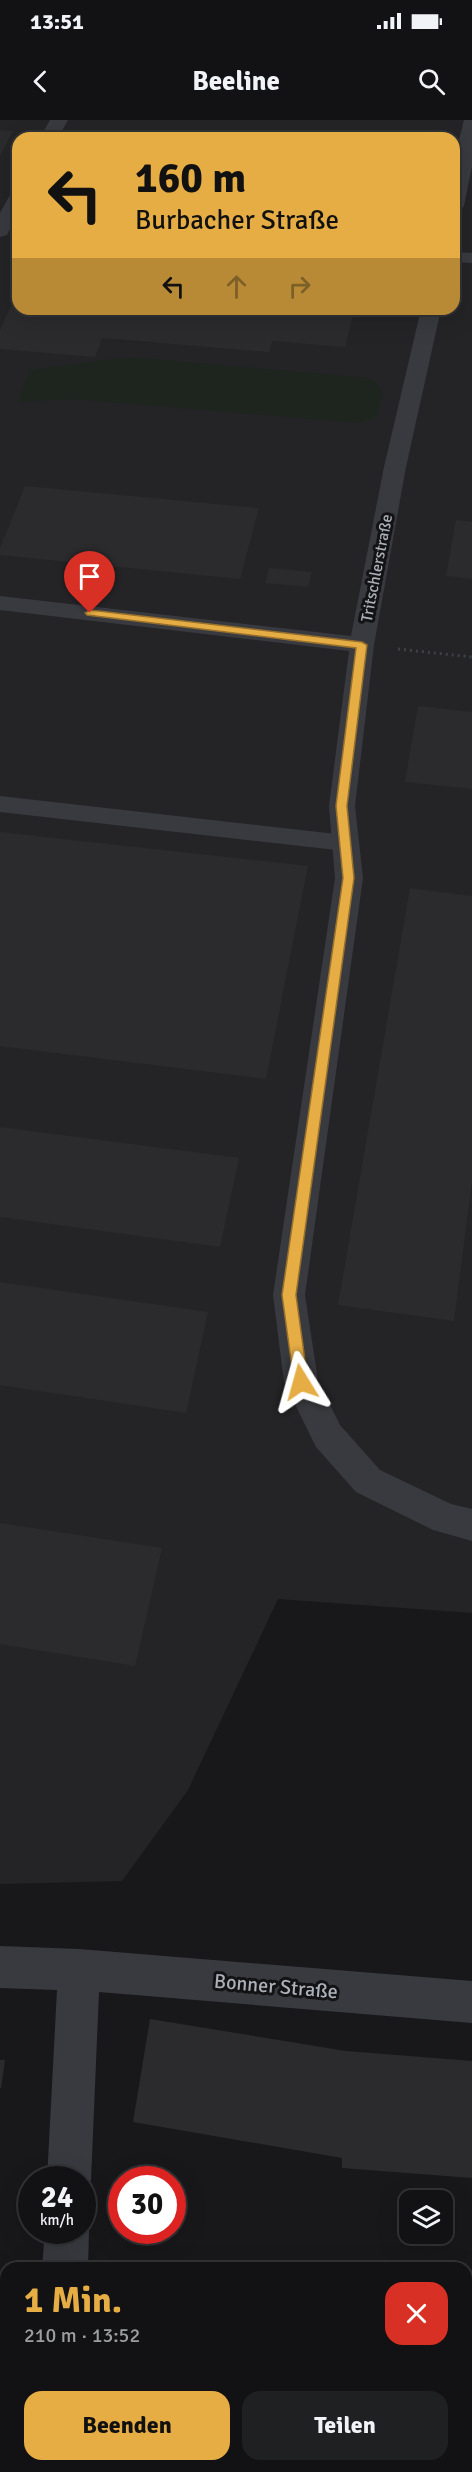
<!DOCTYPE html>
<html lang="de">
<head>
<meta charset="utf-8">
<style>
	body { margin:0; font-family:Signika,sans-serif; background:#1f2022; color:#f1f3f6; height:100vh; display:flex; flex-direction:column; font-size:22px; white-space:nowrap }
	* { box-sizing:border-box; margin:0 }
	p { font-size:20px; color:#9c9ea0 }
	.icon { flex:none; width:33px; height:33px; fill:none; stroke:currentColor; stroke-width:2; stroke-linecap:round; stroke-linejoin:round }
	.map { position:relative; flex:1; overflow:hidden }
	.details { position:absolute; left:0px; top:2142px; width:472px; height:210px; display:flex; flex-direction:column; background:#121214; border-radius:18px 18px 0 0; box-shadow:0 6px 24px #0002,0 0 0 2px #313234 }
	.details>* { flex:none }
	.banner { position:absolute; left:12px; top:12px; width:448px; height:183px; border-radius:18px; box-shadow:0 6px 24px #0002,0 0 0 2px #313234; background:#e6ad44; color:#111; overflow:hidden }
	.fabs { position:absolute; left:399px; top:2070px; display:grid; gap:12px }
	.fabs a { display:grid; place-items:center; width:54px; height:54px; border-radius:12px; background:#121214; box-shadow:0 6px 24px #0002,0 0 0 2px #313234; font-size:30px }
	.speed { position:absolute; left:18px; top:2046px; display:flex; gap:12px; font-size:30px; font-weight:700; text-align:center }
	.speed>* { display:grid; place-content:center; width:78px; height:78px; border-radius:50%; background:#121214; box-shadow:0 6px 24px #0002,0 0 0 2px #313234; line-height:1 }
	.speed small { font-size:15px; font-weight:400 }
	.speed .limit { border:9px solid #d22; background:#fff; color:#111 }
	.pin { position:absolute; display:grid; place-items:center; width:51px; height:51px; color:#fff; margin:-62px -26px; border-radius:50% 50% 50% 0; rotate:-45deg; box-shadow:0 0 6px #0007 }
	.pin .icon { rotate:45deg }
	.me { position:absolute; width:66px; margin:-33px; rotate:352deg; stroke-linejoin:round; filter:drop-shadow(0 0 4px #0008) }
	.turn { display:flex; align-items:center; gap:21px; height:126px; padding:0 24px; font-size:27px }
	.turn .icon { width:78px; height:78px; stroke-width:2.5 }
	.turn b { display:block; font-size:42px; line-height:51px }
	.lanes { display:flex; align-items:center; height:57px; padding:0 24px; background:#0003; justify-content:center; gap:30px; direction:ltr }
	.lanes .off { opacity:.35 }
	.round { display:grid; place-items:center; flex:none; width:63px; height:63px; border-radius:18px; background:#1f2022 }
	.headline { display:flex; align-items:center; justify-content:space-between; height:102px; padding:0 24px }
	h1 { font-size:36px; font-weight:700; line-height:45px; color:#e6ad44 }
	.button { display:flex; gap:12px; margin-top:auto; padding:12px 24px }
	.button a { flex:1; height:69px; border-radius:18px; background:#e6ad44; color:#111; font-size:24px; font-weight:700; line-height:69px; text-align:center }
	.button a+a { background:#1f2022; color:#f1f3f6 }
	.status { display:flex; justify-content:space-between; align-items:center; height:42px; padding:0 30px; background:#121214; direction:ltr }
	.status svg { height:16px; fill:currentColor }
	header { display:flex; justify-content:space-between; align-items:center; height:78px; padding:0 24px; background:#121214; font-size:27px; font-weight:700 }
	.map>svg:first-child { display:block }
</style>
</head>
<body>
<div class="status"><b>13:51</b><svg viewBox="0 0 49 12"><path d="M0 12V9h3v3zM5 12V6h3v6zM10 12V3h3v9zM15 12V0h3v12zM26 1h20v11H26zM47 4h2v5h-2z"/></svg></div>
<header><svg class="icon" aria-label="back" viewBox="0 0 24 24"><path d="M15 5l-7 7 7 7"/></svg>Beeline<svg class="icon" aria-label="search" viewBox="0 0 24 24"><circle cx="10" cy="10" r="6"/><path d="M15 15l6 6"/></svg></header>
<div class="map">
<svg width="472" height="2352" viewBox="0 0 472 2352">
	<rect width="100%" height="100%" fill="#18181a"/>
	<path fill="#242427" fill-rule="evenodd" d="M0,0h472v1493l-194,-14 -90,191 -66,91 -122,3zM18,18h436v171h-436z"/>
	<polygon fill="#1e251f" points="129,237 371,258 383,272 377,296 359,303 71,279 18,282 30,250"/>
	<g fill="#2b2b2e">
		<polygon points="0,10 13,11 0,36"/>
		<polygon points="18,170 18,189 354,191 345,227 272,221 269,232 102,218 95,237 0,229 0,210"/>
		<polygon points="25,366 259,388 240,459 0,435 0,428"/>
		<polygon points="456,400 472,402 472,459 446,456"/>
		<polygon points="269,448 312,452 308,467 265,463"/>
		<polygon points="418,586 472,592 472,669 405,662"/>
		<polygon points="0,712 308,746 266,959 0,926"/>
		<polygon points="410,768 472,776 472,1061 454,1201 338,1185"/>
		<polygon points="0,1007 239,1038 220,1127 0,1097"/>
		<polygon points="0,1162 208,1192 186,1293 0,1265"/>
		<polygon points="0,1403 162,1428 135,1546 0,1524"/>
		<polygon points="150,1899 346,1931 472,1941 472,2058 342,2048 342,2038 133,2002"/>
		<polygon points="0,1940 5,1940 1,1968 0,1968"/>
		<polygon points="170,2347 207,2350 207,2352 169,2352"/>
	</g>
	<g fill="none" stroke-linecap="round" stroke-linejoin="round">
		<polyline stroke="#3f4146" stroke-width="3" stroke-dasharray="2 4" stroke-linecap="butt" points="398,529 472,537"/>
		<g fill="#393a3f" fill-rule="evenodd">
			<polygon points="454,132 472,133 472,143 454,142"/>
			<polygon points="0,676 345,715 353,717 357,723 353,729 345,731 0,692"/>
		</g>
		<g fill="#393a3f" fill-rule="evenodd">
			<polygon points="50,0 68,0 58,18 40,18"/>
			<polygon points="464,0 472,0 472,46 464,86 461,90 454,92 454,40"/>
			<polygon points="18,71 18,95 7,115 0,117 0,93 11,73"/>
			<polygon points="421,189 441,189 406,347 374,525 355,686 363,758 305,1175 318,1261 340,1305 380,1350 451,1384 472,1389 472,1421 433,1410 356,1372 316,1327 284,1262 273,1175 335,758 329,686 349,531 0,490 0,476 351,516 384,347"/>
			<polygon points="0,1826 79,1829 472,1861 472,1903 99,1872 91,2060 82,2076 82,2060 47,2060 57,1870 0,1868"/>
			<polygon points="82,2094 89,2110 88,2148 42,2148 45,2110 82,2110"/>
			<polygon points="466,2305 472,2306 472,2352 464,2352 450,2346 466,2346"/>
			<rect x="30" y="2346" width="48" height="6"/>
		</g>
	</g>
	<polygon fill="#e6ad44" stroke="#96702c" stroke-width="1.5" points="90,490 362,522 367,525 347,686 354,758 296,1175 308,1262 306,1267 296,1267 294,1262 282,1175 343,758 336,686 356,528 87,495 85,493"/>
	<g text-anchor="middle" stroke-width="6" stroke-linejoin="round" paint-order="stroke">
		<g font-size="16" fill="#abb0b9" stroke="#131315">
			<text transform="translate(376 448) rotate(-79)" y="6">Tritschlerstraße</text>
		</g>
		<g font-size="20" fill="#abb0b9" stroke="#131315">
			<text transform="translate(276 1866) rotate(5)" y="7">Bonner Straße</text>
		</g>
	</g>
</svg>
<div class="fabs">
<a><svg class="icon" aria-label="layers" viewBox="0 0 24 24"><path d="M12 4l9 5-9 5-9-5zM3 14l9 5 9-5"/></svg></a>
</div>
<div class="speed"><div>24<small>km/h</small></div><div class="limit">30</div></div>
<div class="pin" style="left:90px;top:493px;background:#d93025"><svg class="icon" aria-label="arrive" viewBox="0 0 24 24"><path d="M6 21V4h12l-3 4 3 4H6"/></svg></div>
<svg class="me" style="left:301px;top:1262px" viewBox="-20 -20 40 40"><path d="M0-17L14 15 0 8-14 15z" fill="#e6ad44" stroke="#fff" stroke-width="4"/></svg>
<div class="banner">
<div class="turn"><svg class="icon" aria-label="left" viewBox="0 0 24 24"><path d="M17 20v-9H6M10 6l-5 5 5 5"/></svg><div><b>160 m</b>Burbacher Straße</div></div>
<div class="lanes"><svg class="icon" aria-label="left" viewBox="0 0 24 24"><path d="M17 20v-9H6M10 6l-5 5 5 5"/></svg><svg class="icon off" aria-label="ahead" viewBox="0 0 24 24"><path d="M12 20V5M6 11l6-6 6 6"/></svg><svg class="icon off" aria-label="right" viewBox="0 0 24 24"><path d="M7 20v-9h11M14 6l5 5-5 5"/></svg></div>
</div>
<section class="details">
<div class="headline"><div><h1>1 Min.</h1><p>210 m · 13:52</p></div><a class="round" style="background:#d93025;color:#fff"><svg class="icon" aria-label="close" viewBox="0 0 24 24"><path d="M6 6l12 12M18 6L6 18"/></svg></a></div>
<div class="button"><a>Beenden</a><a>Teilen</a></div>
</section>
</div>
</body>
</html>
